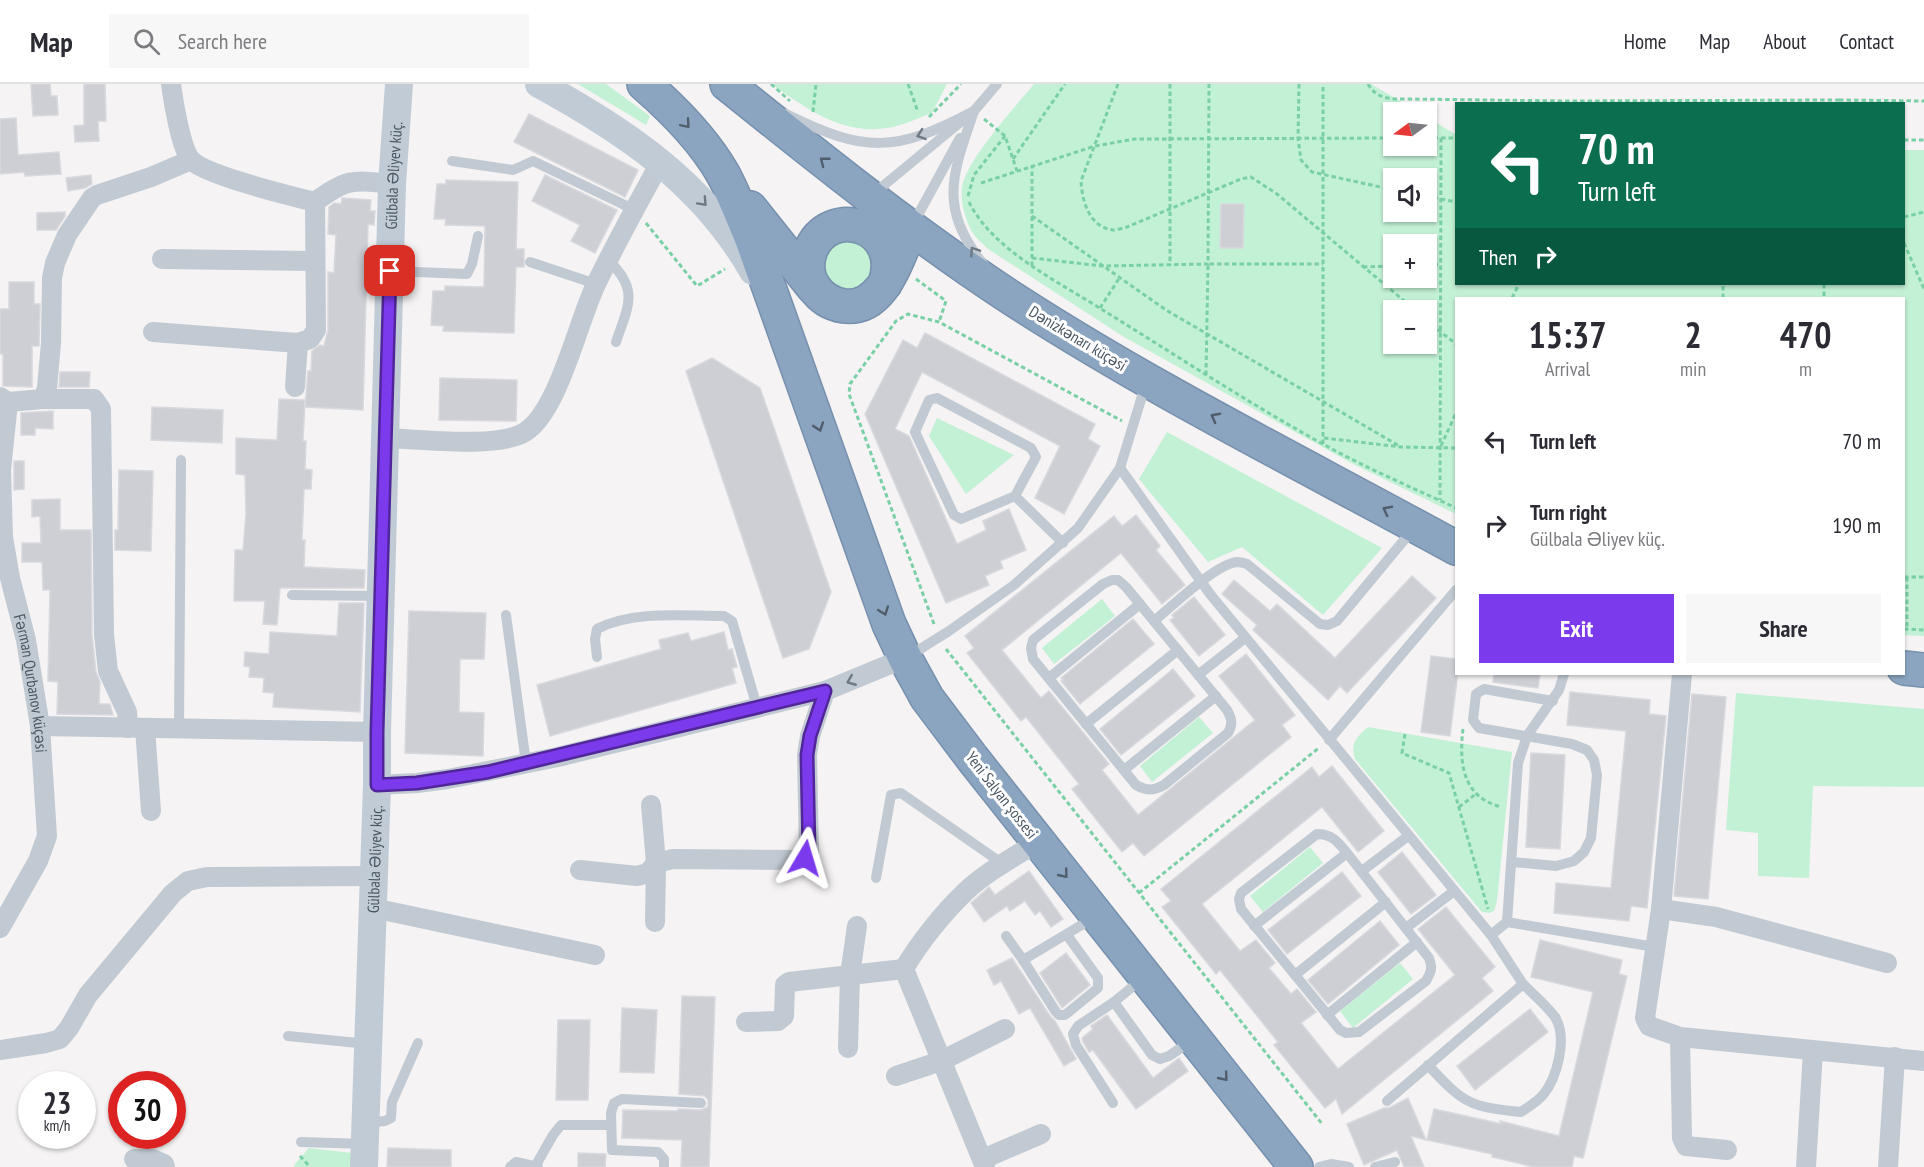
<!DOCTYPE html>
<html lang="en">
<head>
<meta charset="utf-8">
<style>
	body { margin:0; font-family:"PT Sans Narrow",sans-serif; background:#f7f7f7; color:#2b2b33; height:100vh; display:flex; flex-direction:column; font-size:22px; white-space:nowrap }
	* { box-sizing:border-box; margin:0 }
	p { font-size:20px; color:#7c7c81 }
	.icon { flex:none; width:33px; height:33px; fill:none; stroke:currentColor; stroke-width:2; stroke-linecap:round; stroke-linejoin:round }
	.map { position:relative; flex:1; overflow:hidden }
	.drawer { position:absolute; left:1455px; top:213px; width:450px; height:378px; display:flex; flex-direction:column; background:#fff; border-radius:0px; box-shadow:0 2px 4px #0004 }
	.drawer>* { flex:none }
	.hud { position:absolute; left:1455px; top:18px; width:450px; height:183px; border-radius:0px; box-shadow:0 2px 4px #0004; background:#0b6e4f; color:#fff; overflow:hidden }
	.needle { width:39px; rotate:255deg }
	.fabs { position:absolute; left:1383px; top:18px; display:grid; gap:12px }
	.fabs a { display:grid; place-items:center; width:54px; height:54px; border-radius:0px; background:#fff; box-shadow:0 2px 4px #0004; font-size:30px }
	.speed { position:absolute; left:18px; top:987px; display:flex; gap:12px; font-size:30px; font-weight:700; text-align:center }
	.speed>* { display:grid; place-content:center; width:78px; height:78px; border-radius:50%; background:#fff; box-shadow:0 2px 4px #0004; line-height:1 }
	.speed small { font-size:15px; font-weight:400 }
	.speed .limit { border:9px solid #d22; background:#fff; color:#111 }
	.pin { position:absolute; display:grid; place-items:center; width:51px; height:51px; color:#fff; margin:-26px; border-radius:12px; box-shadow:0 3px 9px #0006 }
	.me { position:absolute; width:66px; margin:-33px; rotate:7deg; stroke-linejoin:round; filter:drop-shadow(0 0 4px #0008) }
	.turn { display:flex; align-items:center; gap:21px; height:126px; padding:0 24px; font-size:27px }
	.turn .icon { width:78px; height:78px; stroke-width:2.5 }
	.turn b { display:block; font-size:42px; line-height:51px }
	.then { display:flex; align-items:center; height:57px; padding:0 24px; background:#0003; gap:12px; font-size:22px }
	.eta { display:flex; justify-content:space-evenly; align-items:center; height:102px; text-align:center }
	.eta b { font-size:36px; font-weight:800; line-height:42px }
	.cta { display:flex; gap:12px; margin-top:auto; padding:12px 24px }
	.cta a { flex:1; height:69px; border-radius:0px; background:#7c3aed; color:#fff; font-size:24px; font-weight:800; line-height:69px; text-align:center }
	.cta a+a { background:#f7f7f7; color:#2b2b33 }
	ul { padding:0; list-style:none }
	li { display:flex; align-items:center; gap:18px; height:84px; padding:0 24px }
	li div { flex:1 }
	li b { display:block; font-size:22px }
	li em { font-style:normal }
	header { display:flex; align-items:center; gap:36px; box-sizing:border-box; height:84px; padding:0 30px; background:#fff; border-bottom:2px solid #e1e1e2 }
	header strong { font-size:28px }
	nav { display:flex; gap:33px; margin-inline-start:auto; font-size:21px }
	.search { width:420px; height:54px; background:#f7f7f7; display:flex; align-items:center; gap:15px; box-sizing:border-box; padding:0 21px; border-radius:0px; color:#7c7c81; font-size:22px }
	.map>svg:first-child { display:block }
</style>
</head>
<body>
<header>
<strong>Map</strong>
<div class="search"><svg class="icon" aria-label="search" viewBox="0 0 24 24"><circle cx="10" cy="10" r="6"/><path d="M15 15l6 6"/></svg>Search here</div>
<nav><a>Home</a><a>Map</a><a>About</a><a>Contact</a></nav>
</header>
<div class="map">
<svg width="1924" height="1083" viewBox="0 0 1924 1083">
	<rect width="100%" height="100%" fill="#f5f3f3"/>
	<g fill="#c3f1d5" fill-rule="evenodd">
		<polygon points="578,0 606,0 650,32 646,41"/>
		<path d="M772,0h175l-15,29c-14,5 -30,13 -45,15 -44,7 -81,-19 -115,-44z"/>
		<path d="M1034,0h337l48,28h-25v34h32l1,-29 29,18v149h448v-134h20v486l-20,-1v-337h-448v216l-103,-50 -229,-127 -136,-88c-5,-5 -12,-11 -16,-17 -7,-12 -12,-32 -10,-45 4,-27 54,-81 72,-103zM1394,94h32v34h-32zM1394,160h32v34h-32zM1394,226h32v34h-32z"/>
		<circle cx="848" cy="181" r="24"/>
		<polygon points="937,334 1014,371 966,410 929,352"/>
		<polygon points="1167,348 1382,464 1323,531 1242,463 1208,478 1139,395"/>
		<polygon points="1102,515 1115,532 1054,580 1042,564"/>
		<polygon points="1736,609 1924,625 1924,703 1813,702 1809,794 1758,792 1758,749 1726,746"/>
		<polygon points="1199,633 1213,649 1152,698 1140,682"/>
		<path d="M1368,643l144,25 -15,149 -3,10 -5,2 -7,-1 -127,-153c-5,-16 1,-21 13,-32z"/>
		<polygon points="1310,763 1323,779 1263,828 1250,812"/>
		<polygon points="1400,879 1413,895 1353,944 1340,927"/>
		<polygon points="309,1064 352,1069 352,1083 294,1083 295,1080"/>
	</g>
	<g fill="#cdcfd5" stroke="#d7d9de" stroke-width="1.5">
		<polygon points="31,0 50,0 51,12 57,12 58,31 33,32"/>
		<polygon points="84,0 105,0 106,37 98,37 99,57 75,58 74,42 84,41"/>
		<polygon points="529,30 638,86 625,113 514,58"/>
		<polygon points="16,34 18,71 59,68 61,90 25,92 24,88 0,90 0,35"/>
		<polygon points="91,91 92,100 85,104 68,107 66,94"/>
		<polygon points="545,91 617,126 595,169 571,157 580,141 532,117"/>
		<polygon points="446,96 518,98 516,165 524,165 524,183 516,183 514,249 443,247 444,242 431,241 433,207 445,207 445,202 484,203 485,142 445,141 446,135 434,135 437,100 446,100"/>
		<polygon points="342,114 371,116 370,127 375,127 374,141 368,140 363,326 305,323 308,287 311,287 312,267 320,261 324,262 328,246 328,188 334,189 336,151 328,150 329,123 334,119 341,120"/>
		<polygon points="1221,120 1244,120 1243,164 1220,164"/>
		<polygon points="65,128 65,132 56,146 37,146 37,129"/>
		<polygon points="9,198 34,198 34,220 40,220 39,262 32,262 32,303 3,302 3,270 0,270 0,225 9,225"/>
		<polygon points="925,249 1095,340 1088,355 1100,362 1064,430 1035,414 1060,362 922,288 895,345 909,352 957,460 986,446 983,437 1009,425 1026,466 1000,477 1003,484 985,492 989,501 946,519 865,330 903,256 917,264"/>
		<polygon points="712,274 760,304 831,508 809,565 783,574 686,287"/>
		<polygon points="60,288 90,288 89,303 59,303"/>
		<polygon points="440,294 517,296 516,337 439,336"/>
		<polygon points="279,315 305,316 303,357 306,357 305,385 312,386 311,405 304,405 302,456 305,456 304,483 365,486 364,504 280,504 277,541 263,540 265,517 234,517 235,466 243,466 246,429 245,391 236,390 236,354 277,356"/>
		<polygon points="152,323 223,326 222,359 151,356"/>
		<polygon points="53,327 53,345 35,344 35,351 21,351 21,329"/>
		<polygon points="14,377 24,377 24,405 14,406"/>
		<polygon points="119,386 153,387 151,467 115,466 115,446 118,446"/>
		<polygon points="60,415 60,446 91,446 92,551 96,588 100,598 99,620 110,620 113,631 57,630 58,598 48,597 50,506 43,506 42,478 22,478 22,459 41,459 40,432 32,433 32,416"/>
		<polygon points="1136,431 1160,462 1156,466 1185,501 1162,520 1121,469 1002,566 1041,614 1049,607 1109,680 1102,686 1138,731 1255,636 1219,592 1246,570 1295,631 1282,641 1291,653 1144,772 1133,759 1122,768 1072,705 1079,700 1026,633 1021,637 967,569 974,564 965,552 1114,432 1122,442"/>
		<polygon points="1412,492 1436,514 1347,609 1340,602 1328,616 1253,546 1257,541 1222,510 1234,496 1270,527 1277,520 1335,574"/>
		<polygon points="1194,513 1225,551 1199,572 1170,536 1174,534 1172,531"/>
		<polygon points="339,519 364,519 360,628 273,623 274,609 263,608 264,594 249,593 250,583 244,582 245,568 269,570 270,548 337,552"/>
		<polygon points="409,527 486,529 484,575 460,575 459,628 484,629 483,672 405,669"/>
		<polygon points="1133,535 1154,560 1080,620 1061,597 1063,596 1061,594"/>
		<polygon points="724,548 728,566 732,565 737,583 732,584 736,599 550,652 537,601 661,565 659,556 688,549 691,557"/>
		<polygon points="1431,572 1456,575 1457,596 1450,652 1421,648"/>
		<polygon points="1173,585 1195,612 1121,671 1100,645"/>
		<polygon points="1494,590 1540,590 1538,604 1493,598"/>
		<polygon points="1570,608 1650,616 1649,630 1666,632 1647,824 1631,822 1629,837 1554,829 1556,799 1611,804 1626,647 1567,641"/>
		<polygon points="1692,610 1726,613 1708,815 1674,812"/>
		<polygon points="1531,669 1565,671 1560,765 1526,763"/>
		<polygon points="1332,682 1384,747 1358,768 1322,723 1202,820 1240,867 1256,856 1275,879 1269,884 1291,910 1297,905 1316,928 1301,939 1338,985 1455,891 1418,845 1446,823 1495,883 1482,894 1493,907 1342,1030 1336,1015 1325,1024 1274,961 1278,958 1220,886 1216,890 1162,823 1171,817 1161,805 1312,683 1319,693"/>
		<polygon points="1402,768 1436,811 1411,830 1378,788"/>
		<polygon points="1029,787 1063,835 1051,843 1040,827 1035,831 1025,817 1010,827 1007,822 984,838 971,819 989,803 995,811"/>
		<polygon points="1342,788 1361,812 1287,870 1268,846"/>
		<polygon points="1380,837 1399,861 1328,920 1308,896"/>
		<polygon points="1540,856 1622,876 1619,890 1627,892 1583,1074 1574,1072 1572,1083 1534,1083 1492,1073 1492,1070 1427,1056 1434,1025 1502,1040 1500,1037 1559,1052 1593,908 1531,893"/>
		<polygon points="1066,869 1090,901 1062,924 1040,889"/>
		<polygon points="1012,874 1050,932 1055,937 1076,975 1064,982 1030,924 1019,930 1001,897 994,901 987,886"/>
		<polygon points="682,912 715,913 709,1083 681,1083 682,1056 622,1054 623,1026 678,1027 678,1025 701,1026 708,1023 708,1016 705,1012 679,1010"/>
		<polygon points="622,924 657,926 654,989 620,988"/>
		<polygon points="1530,925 1548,948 1475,1006 1457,982"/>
		<polygon points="1107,931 1153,994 1179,974 1188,987 1136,1025 1093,966 1089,968 1083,958 1082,954 1093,945 1091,942"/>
		<polygon points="558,936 590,936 588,1016 556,1016"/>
		<polygon points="1408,1014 1426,1056 1411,1052 1424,1083 1404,1083 1397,1066 1364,1081 1347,1040 1384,1024 1389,1024"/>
		<polygon points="388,1064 451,1066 451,1083 387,1083"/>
		<polygon points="578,1069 606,1070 605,1083 578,1083"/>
	</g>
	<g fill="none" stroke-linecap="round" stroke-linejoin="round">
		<defs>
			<g id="highway">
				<path d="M644,0c30,26 59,55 79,90 11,20 19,42 28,63l138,387 16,34 22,40 46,61 323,408"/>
				<path d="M727,0c92,74 184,148 283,213 143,93 297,169 446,251"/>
				<polyline points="750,124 813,203"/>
				<path d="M885,200c20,-59 -57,-82 -75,-32 -4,12 -3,24 4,35 7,11 18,17 30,19 40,5 53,-49 67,-78"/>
				<polyline points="1904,584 1924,586"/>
			</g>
		</defs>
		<use href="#highway" stroke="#7690ad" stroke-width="36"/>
		<g stroke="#7ad0a6" stroke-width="3" stroke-dasharray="4.5 3" stroke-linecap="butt">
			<polyline points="771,0 790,17"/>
			<polyline points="908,0 918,28"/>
			<path d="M1118,0l-37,97c1,20 8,46 32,49 4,0 10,-2 14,-3l114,-48 10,-2 26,17 138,116"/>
			<polyline points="1170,0 1170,181"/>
			<polyline points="1299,0 1298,54 1301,76 1312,88 1394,106"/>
			<path d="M1368,0c9,16 24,15 40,15l159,2 272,-1 2,4"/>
			<polyline points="1839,16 1924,17"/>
			<polyline points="813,28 816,0"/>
			<polyline points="929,33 961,0"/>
			<polyline points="984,35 1005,52 1017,87"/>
			<polyline points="1426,54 1441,54 1440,416"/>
			<polyline points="1441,54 1456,54"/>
			<polyline points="1904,56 1924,56"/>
			<polyline points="1013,75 1065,0"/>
			<polyline points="981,99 1095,62 1135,55 1394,54"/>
			<polyline points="968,112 974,91 1005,52"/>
			<polyline points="1426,112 1456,118"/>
			<path d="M969,118c24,49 92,81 137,110 71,44 141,90 215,131 43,24 90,44 135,65"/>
			<polyline points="1032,132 1166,226 1401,363"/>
			<polyline points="1904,133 1924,128"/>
			<polyline points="646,139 697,202 725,185"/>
			<polyline points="1904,159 1924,205"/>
			<polyline points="1032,174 1102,182 1208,180 1209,0"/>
			<polyline points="1426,181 1440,180"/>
			<polyline points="1032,182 1032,82"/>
			<polyline points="1363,183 1394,182"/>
			<polyline points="916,195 946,217 939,238"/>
			<polyline points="1824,200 1824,214"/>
			<polyline points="1512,214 1519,200"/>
			<polyline points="1723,214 1723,200"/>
			<polyline points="1100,224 1120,193"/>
			<polyline points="1426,236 1456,260"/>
			<polyline points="1206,291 1208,180 1323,180"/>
			<polyline points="1324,354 1401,363 1456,364"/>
			<polyline points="1323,360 1323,0"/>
			<polyline points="1441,362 1456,329"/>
			<polyline points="1904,493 1924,493"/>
			<polyline points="1907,493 1907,546"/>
			<polyline points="934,540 849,310 850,300 896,237 908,230 939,238 1122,337"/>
			<polyline points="1904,545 1924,546"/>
			<polyline points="946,565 1323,1041"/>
			<path d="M1463,645c-4,33 -1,69 39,78"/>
			<polyline points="1405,650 1402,669 1449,689 1488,825"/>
			<polyline points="1459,723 1476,710"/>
			<polyline points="1139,809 1320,663"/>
			<polyline points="300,1072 310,1083"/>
		</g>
		<g stroke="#c1cad2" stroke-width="10">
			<path d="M974,27c-21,62 -37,97 10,154"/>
			<path d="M786,30c79,39 109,39 188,-3"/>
			<polyline points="452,77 513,86 533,77 635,126"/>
			<polyline points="872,111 974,27 997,0"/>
			<polyline points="913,140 960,54"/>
			<path d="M608,176c32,30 20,46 8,82"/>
			<polyline points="530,178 596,200"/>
			<polyline points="390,187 467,190 472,180 478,152"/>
			<polygon points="937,314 1031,364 1036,373 1015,412 961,435 954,431 915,348 929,316"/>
			<polyline points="1120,384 1210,510 1491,851 1507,838 1655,863"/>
			<polyline points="1015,412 1063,459"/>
			<path d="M1112,496h6l8,7 101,123c5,9 6,14 1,23l-64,52c-11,6 -17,6 -28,0l-103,-126 -2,-11 2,-8 70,-56z"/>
			<polyline points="292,511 381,512"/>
			<polyline points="506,531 526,679"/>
			<path d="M1154,537c18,-15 62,-57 83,-59 2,0 7,1 10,2l73,60 8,1 9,-4 77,-93"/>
			<polyline points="909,572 949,547 1014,501 1078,444 1120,384 1146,299"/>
			<path d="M597,573l-2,-18 2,-10c36,-19 88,-13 127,-13l8,5 25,86"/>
			<polyline points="1198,591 1245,554"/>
			<polyline points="1049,594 1140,520"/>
			<polyline points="1086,640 1178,566"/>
			<polyline points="179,645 181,376"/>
			<polyline points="1329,656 1456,506"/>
			<polyline points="1124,686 1216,612"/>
			<path d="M1317,750c15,0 21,8 30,19l82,105c4,10 2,14 -3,23l-67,51 -13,1 -6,-3 -99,-121 -2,-10 2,-6z"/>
			<polyline points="1512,778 1556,782 1574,777 1584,768 1591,754 1597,691 1594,676 1587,666 1572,660 1479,644 1473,636 1476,610 1484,605 1553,617"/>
			<polyline points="1362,787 1408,752"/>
			<polyline points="876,794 891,711 901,709 1003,780"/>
			<polyline points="1507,838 1518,679 1527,652 1559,606 1564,590"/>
			<polyline points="1254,842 1347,769"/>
			<polyline points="1406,844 1454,807"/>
			<polyline points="1006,852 1023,876 1095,833"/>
			<polyline points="1023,876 1056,928 1059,931 1065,931 1098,904 1098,894 1067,851"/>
			<polyline points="1295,891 1386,818"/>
			<polyline points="1114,918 1152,971 1160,975 1169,972 1191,957"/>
			<polyline points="1327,931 1417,858"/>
			<polyline points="288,952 368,960"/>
			<path d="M1428,981c35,38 41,42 93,47 7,-5 16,-10 22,-17 14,-17 25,-57 12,-78 -9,-12 -22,-23 -32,-33"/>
			<polyline points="1387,1017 1523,900 1491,851"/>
			<polyline points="1113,1019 1076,961 1073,950 1078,942 1114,918 1143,894"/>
			<polyline points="366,1039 385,1037 391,1034 392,1018 418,959"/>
			<polyline points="301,1058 365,1060"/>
			<polyline points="536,1081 553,1051 561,1041 611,1041"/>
			<polyline points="510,1083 516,1078 538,1083"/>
			<polyline points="664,1083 664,1075 658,1068 612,1066 611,1029 614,1019 622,1015 701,1019"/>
			<polyline points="1319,1083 1331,1080 1349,1083"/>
			<polyline points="1375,1083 1395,1078"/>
		</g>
		<g stroke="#c1cad2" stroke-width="20">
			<path d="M171,0c2,16 10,65 20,76 14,15 100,36 124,42"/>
			<polyline points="162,175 315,177"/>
			<path d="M153,248l145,11 12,-4 6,-9 -1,-128c32,-24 38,-22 77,-18"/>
			<polyline points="295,303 298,259"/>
			<path id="s1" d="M0,313l8,5 -7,68 2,67 7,41 16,62 14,86 7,110 -9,25 -38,67"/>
			<polyline points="43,315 94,315 101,325 104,551 108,587 127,628 128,644"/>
			<polyline points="8,318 43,315 47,304 51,259 52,194 55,179 67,151 92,114 97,111 151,93 191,76"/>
			<path d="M385,354c33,1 114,11 140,-6 34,-21 53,-112 72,-150 20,-41 42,-81 64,-121"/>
			<polyline points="1682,590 1661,825 1645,934 1649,942 1680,953 1924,977"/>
			<polyline points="40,642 377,648"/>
			<polyline points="145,644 151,727"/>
			<polyline points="377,701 417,699 448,695 558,673 825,607 905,574"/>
			<polyline points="651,721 656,779 655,838"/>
			<polyline points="580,786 637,792 648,789 656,779 673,775 799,776 805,774 809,768 807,671 810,652 825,607"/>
			<polyline points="373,824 595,871"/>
			<polyline points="1661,825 1716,833 1887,879"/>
			<polyline points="746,938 778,937 784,932 785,901 789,898 904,885"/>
			<polyline points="1680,953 1682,1054 1686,1062 1727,1066"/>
			<polyline points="848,964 850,891 857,842"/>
			<polyline points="0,966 46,959 60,955 69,944 88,911 173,809 188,797 207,793 374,792"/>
			<polyline points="896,992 941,977 1005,945"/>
			<polyline points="134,1075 153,1075 164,1080 165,1083"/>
			<polyline points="983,1075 1041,1050"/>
			<path d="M985,1083l-81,-198c14,-25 40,-57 61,-77 21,-20 49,-35 73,-50"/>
			<polyline points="1806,1083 1813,967"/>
			<polyline points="1888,1083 1895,973"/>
		</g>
		<g stroke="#c1cbd6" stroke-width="28">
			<path d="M539,0c86,47 164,99 214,187"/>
			<path id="s2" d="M364,1083l13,-382v-53l15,-548 7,-100"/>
		</g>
		<use href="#highway" stroke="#8ba5c1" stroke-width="33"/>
	</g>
	<defs><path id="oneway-chevron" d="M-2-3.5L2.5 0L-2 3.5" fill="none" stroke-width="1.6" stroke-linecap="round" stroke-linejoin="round" transform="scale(1.5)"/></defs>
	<g stroke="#505e6b">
		<use href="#oneway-chevron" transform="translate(686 40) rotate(49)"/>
		<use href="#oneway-chevron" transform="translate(824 77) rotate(-142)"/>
		<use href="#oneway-chevron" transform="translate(1215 333) rotate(-152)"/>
		<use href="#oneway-chevron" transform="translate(819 343) rotate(71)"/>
		<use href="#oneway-chevron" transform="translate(1387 426) rotate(-152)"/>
		<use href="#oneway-chevron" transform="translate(884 527) rotate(70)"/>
		<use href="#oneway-chevron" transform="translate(1064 790) rotate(51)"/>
		<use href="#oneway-chevron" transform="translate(1224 993) rotate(51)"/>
	</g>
	<g stroke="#6e7983">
		<use href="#oneway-chevron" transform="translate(921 51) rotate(161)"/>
		<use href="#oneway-chevron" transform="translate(974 167) rotate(-124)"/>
		<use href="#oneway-chevron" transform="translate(851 597) rotate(158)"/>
	</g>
	<use stroke="#6e7984" href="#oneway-chevron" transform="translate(703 118) rotate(47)"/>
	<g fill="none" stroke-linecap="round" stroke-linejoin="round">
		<defs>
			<polyline id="route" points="390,187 377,648 377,701 417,699 488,688 825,607 810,652 807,671 809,768 805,774"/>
		</defs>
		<use href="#route" stroke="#51269a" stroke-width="15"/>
		<use href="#route" stroke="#7c3aed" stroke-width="10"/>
	</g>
	<g text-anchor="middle" stroke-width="6" stroke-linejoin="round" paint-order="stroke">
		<g font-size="16" fill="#4a5661" stroke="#fff">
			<text dy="6" stroke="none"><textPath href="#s2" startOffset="992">Gülbala Əliyev küç.</textPath></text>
			<text transform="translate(1078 254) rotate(31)" y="6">Dənizkənarı küçəsi</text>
			<text dy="6" stroke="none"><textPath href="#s1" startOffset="294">Fərman Qurbanov küçəsi</textPath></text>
			<text transform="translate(1002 711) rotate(52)" y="6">Yeni Salyan şossesi</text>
			<text dy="6" stroke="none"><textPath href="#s2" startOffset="308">Gülbala Əliyev küç.</textPath></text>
		</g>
	</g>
</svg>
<div class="fabs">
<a><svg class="needle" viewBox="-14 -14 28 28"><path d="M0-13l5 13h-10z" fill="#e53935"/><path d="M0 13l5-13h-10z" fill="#7c7c81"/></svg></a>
<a><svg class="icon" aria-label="sound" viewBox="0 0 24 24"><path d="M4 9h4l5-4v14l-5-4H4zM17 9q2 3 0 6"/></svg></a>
<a>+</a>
<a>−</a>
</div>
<div class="speed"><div>23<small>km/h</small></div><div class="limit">30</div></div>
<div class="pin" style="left:390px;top:187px;background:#d93025"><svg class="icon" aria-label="arrive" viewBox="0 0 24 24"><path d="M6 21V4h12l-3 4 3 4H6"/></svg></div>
<svg class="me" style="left:805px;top:774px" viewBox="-20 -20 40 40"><path d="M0-17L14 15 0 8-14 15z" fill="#7c3aed" stroke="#fff" stroke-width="4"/></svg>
<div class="hud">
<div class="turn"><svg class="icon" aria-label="left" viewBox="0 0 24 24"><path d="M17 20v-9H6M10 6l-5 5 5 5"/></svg><div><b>70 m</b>Turn left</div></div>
<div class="then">Then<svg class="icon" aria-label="right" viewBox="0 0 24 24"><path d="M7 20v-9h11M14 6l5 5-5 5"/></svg></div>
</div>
<section class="drawer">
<div class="eta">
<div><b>15:37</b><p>Arrival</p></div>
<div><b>2</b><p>min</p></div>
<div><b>470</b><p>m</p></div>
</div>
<ul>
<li><svg class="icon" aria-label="left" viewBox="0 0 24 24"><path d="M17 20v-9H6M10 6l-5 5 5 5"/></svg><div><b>Turn left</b></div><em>70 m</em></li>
<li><svg class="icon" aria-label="right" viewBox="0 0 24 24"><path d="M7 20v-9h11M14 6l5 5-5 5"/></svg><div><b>Turn right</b><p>Gülbala Əliyev küç.</p></div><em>190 m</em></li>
</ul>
<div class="cta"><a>Exit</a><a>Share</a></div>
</section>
</div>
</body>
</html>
